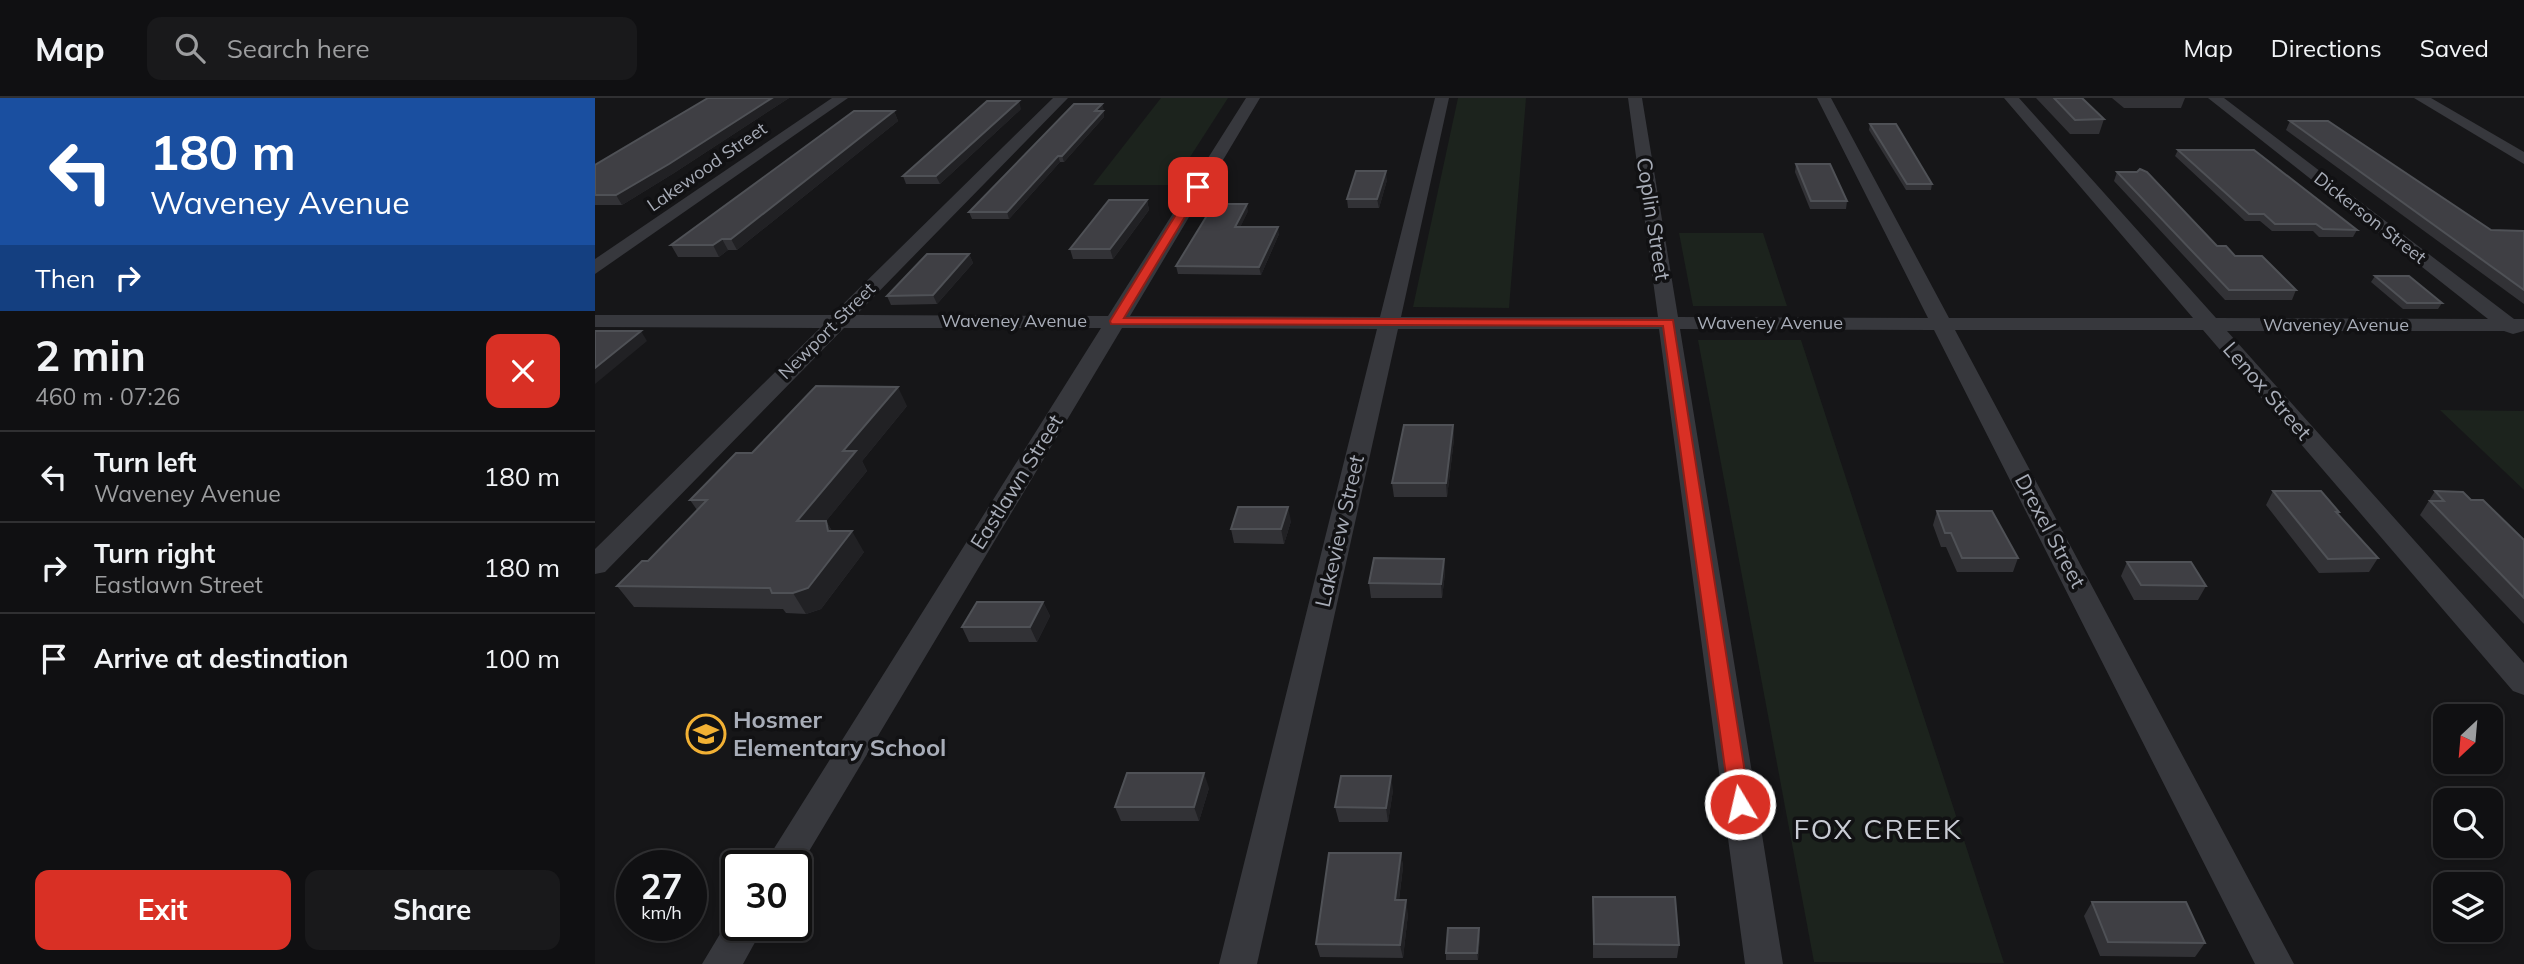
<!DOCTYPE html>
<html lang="en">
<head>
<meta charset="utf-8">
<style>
	body { margin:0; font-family:Mulish,sans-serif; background:#19191b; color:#f1f3f6; height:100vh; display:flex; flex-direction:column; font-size:26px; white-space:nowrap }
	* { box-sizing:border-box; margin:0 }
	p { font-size:23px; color:#9c9d9f }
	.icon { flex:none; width:38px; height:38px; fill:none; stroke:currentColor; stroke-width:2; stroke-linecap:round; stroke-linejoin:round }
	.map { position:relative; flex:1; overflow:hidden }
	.details { display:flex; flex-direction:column; background:#101012; width:595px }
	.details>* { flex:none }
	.guide { background:#1a4fa0; color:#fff; overflow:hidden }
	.needle { width:46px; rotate:206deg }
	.buttons { position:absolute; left:1838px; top:606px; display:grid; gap:14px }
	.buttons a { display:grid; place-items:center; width:70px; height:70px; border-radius:14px; background:#101012; box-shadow:0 4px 10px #0003,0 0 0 2px #303032; font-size:35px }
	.speed { position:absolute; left:21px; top:752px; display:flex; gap:14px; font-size:35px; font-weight:700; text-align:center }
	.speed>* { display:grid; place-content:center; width:91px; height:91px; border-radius:50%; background:#101012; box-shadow:0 4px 10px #0003,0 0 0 2px #303032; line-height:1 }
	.speed small { font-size:18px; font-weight:400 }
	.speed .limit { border:4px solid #111; border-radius:10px; background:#fff; color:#111 }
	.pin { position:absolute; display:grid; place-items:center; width:60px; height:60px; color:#fff; margin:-30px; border-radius:14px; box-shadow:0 4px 10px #0006 }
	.me { position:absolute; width:77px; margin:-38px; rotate:351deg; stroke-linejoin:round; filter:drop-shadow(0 0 5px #0008) }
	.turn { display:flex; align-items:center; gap:24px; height:147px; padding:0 35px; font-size:32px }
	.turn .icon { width:91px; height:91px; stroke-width:2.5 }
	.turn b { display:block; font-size:49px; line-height:60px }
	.then { display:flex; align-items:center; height:66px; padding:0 35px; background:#0003; gap:14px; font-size:26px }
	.round { display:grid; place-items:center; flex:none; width:74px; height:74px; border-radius:14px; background:#19191b }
	.summary { display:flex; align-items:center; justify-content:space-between; height:119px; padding:0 35px }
	h1 { font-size:42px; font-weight:700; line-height:52px }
	.primary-button { display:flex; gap:14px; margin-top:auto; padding:14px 35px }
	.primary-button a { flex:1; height:80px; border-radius:14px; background:#d93025; color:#fff; font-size:28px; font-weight:700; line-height:80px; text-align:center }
	.primary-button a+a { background:#19191b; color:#f1f3f6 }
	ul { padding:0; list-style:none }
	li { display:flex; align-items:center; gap:21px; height:91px; padding:0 35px; border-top:2px solid #303032 }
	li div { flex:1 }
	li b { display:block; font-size:26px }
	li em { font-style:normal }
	header { display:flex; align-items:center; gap:42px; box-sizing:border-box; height:98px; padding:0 35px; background:#101012; border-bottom:2px solid #303032 }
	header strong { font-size:33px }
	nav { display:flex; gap:38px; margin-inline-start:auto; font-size:24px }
	.search { width:490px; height:63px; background:#19191b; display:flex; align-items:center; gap:18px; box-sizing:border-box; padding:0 24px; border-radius:14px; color:#9c9d9f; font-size:26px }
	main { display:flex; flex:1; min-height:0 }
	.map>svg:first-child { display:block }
</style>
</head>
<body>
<header>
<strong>Map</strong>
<div class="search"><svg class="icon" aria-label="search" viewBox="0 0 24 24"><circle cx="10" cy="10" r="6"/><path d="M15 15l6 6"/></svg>Search here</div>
<nav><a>Map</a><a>Directions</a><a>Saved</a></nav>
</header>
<main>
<section class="details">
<div class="guide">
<div class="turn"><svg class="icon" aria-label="left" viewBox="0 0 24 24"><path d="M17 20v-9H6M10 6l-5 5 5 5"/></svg><div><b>180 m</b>Waveney Avenue</div></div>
<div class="then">Then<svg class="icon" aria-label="right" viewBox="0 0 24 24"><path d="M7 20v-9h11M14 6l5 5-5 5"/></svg></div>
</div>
<div class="summary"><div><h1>2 min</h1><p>460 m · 07:26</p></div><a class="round" style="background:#d93025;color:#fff"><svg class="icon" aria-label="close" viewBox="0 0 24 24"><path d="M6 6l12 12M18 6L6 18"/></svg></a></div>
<ul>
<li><svg class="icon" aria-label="left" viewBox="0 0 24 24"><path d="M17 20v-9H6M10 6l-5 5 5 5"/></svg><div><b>Turn left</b><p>Waveney Avenue</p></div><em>180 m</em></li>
<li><svg class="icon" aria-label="right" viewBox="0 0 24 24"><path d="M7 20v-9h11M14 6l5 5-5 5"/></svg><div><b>Turn right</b><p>Eastlawn Street</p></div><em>180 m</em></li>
<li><svg class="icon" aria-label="arrive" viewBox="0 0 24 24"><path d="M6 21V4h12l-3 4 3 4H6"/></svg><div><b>Arrive at destination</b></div><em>100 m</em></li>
</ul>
<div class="primary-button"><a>Exit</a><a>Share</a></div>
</section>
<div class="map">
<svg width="1929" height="866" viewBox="0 0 1929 866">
	<rect width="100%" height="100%" fill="#161618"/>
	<g fill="#1c231d">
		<polygon points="566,0 633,0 577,87 498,87"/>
		<polygon points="863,0 931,0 914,210 818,209"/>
		<polygon points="1084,135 1168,135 1192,208 1098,208"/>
		<polygon points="1103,242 1206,242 1409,865 1219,864"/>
		<polygon points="1845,312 1929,313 1929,392"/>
	</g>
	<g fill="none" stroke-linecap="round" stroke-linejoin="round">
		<g fill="#37383d" fill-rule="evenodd">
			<polygon points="237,0 253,0 0,176 0,161"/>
			<polygon points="458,0 473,0 261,217 513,218 651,0 665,0 535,218 785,219 840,0 854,0 806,219 1063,219 1033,0 1047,0 1083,219 1333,220 1222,0 1236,0 1354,220 1598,220 1409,0 1424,0 1621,220 1893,221 1613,0 1629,0 1919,221 1929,221 1929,233 1918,236 1909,233 1632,233 1929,565 1929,597 1918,593 1608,232 1360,232 1699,866 1660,866 1339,232 1085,231 1188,866 1150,866 1064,231 803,231 662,866 624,866 782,231 527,230 201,775 201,768 168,768 506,230 249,230 10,474 0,476 0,451 225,230 0,229 0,217 237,217"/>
			<polygon points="1819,0 1836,0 1929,54 1929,66"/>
			<polygon points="142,814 142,828 169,828 148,866 107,866 137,816"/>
		</g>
	</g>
	<g fill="#323236">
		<polygon points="113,0 194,0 79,75 27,107 0,107 0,67"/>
		<polygon points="1441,0 1487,0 1509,21 1504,36 1475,36"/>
		<polygon points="1517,0 1590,0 1586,10 1529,10"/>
		<polygon points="507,6 509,19 469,64 465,64 414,121 377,121 374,114"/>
		<polygon points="426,11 345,86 311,86 308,78"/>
		<polygon points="299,13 303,23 142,152 133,152 124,159 83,159 76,147"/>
		<polygon points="1695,23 1896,132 1929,133 1929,206 1691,32"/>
		<polygon points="1275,26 1337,86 1336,92 1311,92 1274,32"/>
		<polygon points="1583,52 1762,132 1758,139 1724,139 1718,133 1677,133 1665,123 1650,123 1580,58"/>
		<polygon points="1201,66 1252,103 1251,111 1215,111 1200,74"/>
		<polygon points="1522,74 1622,148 1701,192 1697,202 1630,202 1519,83"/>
		<polygon points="792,82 784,110 753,110 752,101"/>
		<polygon points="552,102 554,112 518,161 478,161 475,151"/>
		<polygon points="653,113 645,129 684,136 666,177 583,176 581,168"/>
		<polygon points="374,156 378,165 342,206 296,207 292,198"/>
		<polygon points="1780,178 1847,205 1843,211 1808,211 1776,184"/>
		<polygon points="312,308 267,363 272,373 231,423 237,433 269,454 226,511 211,516 191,515 188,511 39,509 22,488 53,463 102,412 95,402 157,355"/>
		<polygon points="858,327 859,341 852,399 799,399 797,385"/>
		<polygon points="1678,393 1744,414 1743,416 1783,460 1774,474 1724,475 1671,407"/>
		<polygon points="1840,393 1876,402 1929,442 1929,526 1825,417"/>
		<polygon points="1342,413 1423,460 1418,474 1362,474 1351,449 1346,449 1338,427"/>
		<polygon points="696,423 689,446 639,445 636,431"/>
		<polygon points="849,461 850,475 847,500 776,500 774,485"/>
		<polygon points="1532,464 1611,488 1603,502 1539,502 1526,478"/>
		<polygon points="448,504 455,518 442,544 374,544 367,529"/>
		<polygon points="614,690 604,723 526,723 520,709"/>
		<polygon points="798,692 793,724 744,724 740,709"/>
		<polygon points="806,755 808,769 804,802 813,816 808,860 725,859 721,846"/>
		<polygon points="998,799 1084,847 1082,860 998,860"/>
		<polygon points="1497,804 1610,845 1600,859 1505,858 1489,818"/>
		<polygon points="885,837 883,862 851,862 851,855"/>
	</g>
	<g fill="#212124">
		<polygon points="177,0 194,0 79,75 27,107 21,97"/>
		<polygon points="424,3 426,11 345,86 341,78"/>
		<polygon points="507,6 509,12 502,19 500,13"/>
		<polygon points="299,13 303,23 142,152 136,141"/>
		<polygon points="508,13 509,19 469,64 467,58"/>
		<polygon points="463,58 465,64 414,121 412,114"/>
		<polygon points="791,73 792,82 784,110 782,101"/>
		<polygon points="552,102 554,112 518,161 515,151"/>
		<polygon points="652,106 653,113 642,136 640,129"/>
		<polygon points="683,129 684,136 666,177 664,169"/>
		<polygon points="127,141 133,152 124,159 118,147"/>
		<polygon points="374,156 378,165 342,206 338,197"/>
		<polygon points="46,233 52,243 0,286 0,270"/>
		<polygon points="303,289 312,308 267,363 272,373 215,443 202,423 248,353"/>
		<polygon points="858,327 859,341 852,399 851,385"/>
		<polygon points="693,409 696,423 689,446 686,431"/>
		<polygon points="231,423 243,444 257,433 269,454 226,511 211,516 198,495 233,433"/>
		<polygon points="849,461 850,475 847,500 846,486"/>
		<polygon points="448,504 455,518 442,544 435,529"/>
		<polygon points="609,675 614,690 604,723 599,709"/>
		<polygon points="796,678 798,692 793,724 791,710"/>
		<polygon points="806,755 808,769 802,816 800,802"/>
		<polygon points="811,802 813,816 808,860 805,847"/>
		<polygon points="884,830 885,837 883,862 882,855"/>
	</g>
	<g fill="#3f3f44" stroke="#4f5156" stroke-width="2">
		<polygon points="113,0 177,0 74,66 21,97 0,97 0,67"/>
		<polygon points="1459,0 1487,0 1509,21 1480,22"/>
		<polygon points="392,3 424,3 341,78 308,78"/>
		<polygon points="479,6 507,6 500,13 508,13 467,58 463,58 412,114 374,114"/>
		<polygon points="259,13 299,13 136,141 127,141 118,147 76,147"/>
		<polygon points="1695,23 1733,23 1896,132 1929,133 1929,192"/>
		<polygon points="1275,26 1301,26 1337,86 1312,86"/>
		<polygon points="1583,52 1659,52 1762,132 1728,131 1721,126 1680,126 1669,116 1654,116"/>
		<polygon points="1201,66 1235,66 1252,103 1216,103"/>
		<polygon points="1545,71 1552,74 1622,148 1631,148 1640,158 1667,158 1701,192 1634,192 1522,74 1542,74"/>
		<polygon points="761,73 791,73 782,101 752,101"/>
		<polygon points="514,102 552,102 515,151 475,151"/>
		<polygon points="619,106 652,106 640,129 683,129 664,169 581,168"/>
		<polygon points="332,156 374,156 338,197 292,198"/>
		<polygon points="1780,178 1814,178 1847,205 1812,205"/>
		<polygon points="0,233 46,233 0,270"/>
		<polygon points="221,288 303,289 248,353 261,353 202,423 231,423 233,433 257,433 213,490 198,495 177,495 175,490 22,488 47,463 53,463 112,402 95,402 141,355 157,355"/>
		<polygon points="809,327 858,327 851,385 797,385"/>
		<polygon points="1678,393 1726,393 1744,414 1741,414 1783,460 1733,461"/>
		<polygon points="1840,393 1868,394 1876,402 1888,402 1929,442 1929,500 1835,403 1849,403"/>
		<polygon points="643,409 693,409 686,431 636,431"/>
		<polygon points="1342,413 1397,413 1423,460 1367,460 1356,435 1350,435"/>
		<polygon points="779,460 849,461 846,486 774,485"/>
		<polygon points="1532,464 1596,464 1611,488 1546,487"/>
		<polygon points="382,504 448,504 435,529 367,529"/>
		<polygon points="532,675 609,675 599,709 520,709"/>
		<polygon points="746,678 796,678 791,710 740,709"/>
		<polygon points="734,755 806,755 800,802 811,802 805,847 721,846"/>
		<polygon points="998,799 1080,799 1084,847 999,846"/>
		<polygon points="1497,804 1591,804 1610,845 1513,844"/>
		<polygon points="853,830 884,830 882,855 851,855"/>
	</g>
	<polygon fill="#d93025" stroke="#8d1f18" stroke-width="2" points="603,86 608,89 529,220 1078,222 1155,706 1152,712 1145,714 1138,712 1135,706 1068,228 516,226 515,223 598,89"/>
	<defs>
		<symbol id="school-ring" viewBox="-11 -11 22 22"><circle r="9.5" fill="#111113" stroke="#f2b134" stroke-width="1.5"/><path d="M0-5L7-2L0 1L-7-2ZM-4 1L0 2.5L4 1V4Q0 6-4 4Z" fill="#f2b134"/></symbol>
	</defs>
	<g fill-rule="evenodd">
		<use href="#school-ring" x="89" y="614" width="44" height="44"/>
	</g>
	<g text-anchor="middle" stroke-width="7" stroke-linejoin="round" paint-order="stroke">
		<g font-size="18" fill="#a8adb8" stroke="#111113">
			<text transform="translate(112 69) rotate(-35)" y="6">Lakewood Street</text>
			<text transform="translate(1775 120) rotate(38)" y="6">Dickerson Street</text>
			<text x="419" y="229">Waveney Avenue</text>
			<text x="1175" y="231">Waveney Avenue</text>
			<text x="1741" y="233">Waveney Avenue</text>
			<text transform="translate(232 233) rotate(-45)" y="6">Newport Street</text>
		</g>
		<g font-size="21" fill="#a8adb8" stroke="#111113">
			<text transform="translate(1058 121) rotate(81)" y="7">Coplin Street</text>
			<text transform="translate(1672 293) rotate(49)" y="7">Lenox Street</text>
			<text transform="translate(422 384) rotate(-58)" y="7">Eastlawn Street</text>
			<text transform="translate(745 433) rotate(-77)" y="7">Lakeview Street</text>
			<text transform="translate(1455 433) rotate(62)" y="7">Drexel Street</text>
		</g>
		<g font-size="24" font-weight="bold" fill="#a8adb8" stroke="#111113" text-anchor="start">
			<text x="138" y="630">Hosmer<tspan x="138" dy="28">Elementary School</tspan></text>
		</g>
		<g font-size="28" letter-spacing="2" fill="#c9ccd4" stroke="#111113">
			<text x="1283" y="741">FOX CREEK</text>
		</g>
	</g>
</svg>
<div class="buttons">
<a><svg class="needle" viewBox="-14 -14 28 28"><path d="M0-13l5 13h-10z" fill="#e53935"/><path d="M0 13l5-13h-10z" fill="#9c9d9f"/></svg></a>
<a><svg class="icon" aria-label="search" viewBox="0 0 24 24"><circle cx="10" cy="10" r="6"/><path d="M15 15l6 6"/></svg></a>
<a><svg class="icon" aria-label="layers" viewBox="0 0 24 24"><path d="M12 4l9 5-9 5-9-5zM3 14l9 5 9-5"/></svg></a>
</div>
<div class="speed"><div>27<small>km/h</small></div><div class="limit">30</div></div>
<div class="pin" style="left:603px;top:89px;background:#d93025"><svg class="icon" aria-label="arrive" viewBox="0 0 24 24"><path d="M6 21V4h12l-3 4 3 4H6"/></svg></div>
<svg class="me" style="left:1145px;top:706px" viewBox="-20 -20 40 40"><circle r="17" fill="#d93025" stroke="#fff" stroke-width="3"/><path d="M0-11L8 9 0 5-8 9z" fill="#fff"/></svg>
</div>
</main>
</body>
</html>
